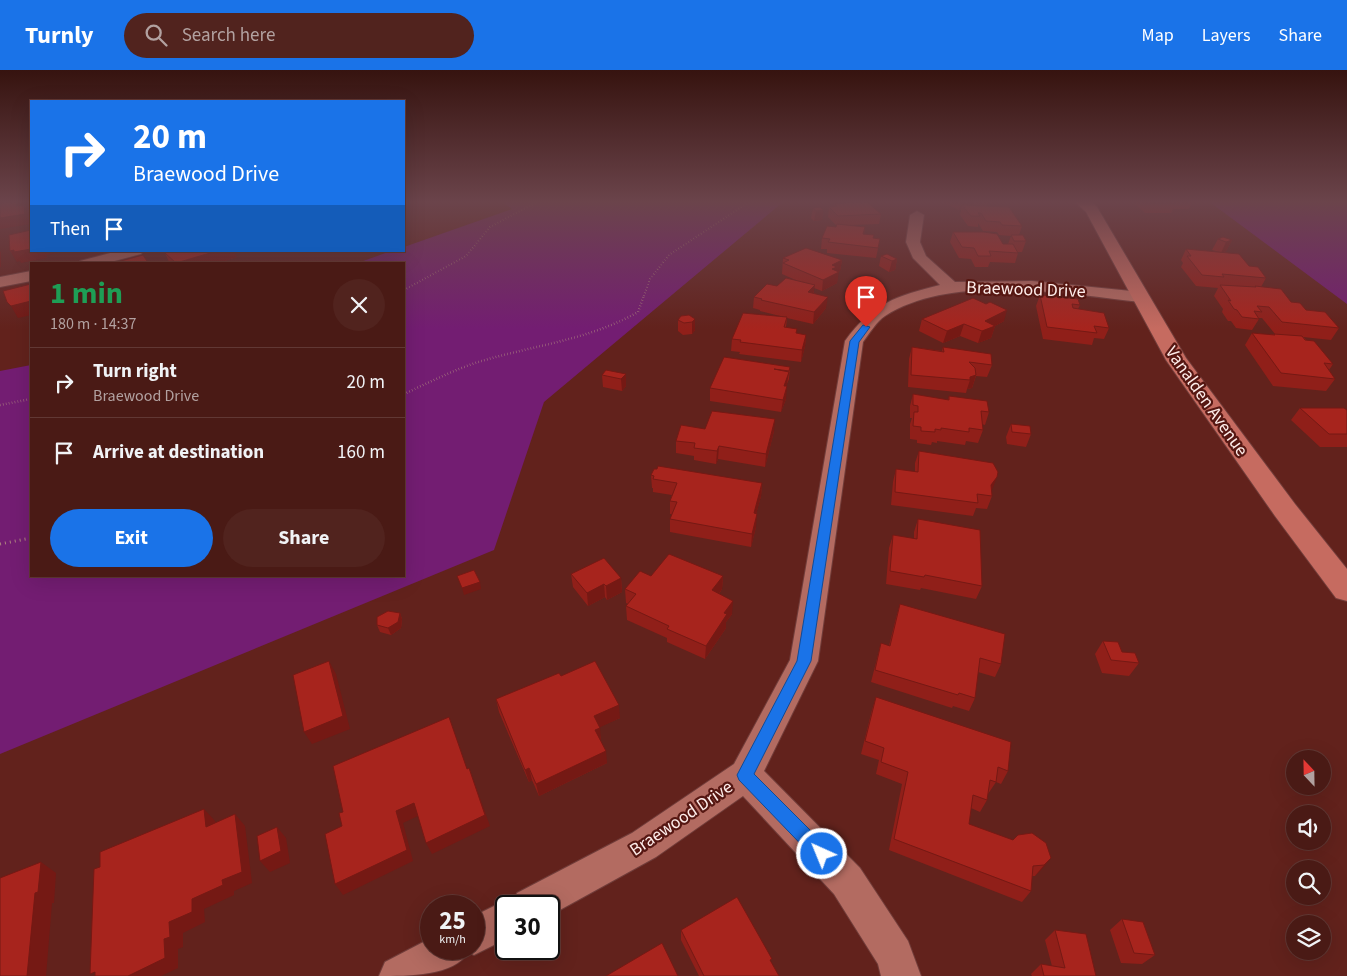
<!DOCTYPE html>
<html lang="en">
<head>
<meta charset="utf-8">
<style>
	body { margin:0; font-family:"Source Sans 3",sans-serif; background:#51231e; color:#f1f3f6; height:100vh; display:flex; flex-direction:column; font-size:19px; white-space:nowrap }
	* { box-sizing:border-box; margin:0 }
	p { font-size:16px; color:#b2a1a0 }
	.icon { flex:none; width:28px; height:28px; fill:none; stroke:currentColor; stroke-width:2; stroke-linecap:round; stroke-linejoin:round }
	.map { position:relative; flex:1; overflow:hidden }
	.sheet { position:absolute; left:30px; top:192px; width:375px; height:315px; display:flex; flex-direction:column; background:#4a1a15; border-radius:0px; box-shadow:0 5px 20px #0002,0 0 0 1px #613834 }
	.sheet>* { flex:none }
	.hud { position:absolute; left:30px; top:30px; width:375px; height:152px; border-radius:0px; box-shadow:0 5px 20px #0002,0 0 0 1px #613834; background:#1a73e8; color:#fff; overflow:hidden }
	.needle { width:32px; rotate:338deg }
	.buttons { position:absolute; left:1286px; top:680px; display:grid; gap:10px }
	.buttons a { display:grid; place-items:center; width:45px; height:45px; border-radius:50%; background:#4a1a15; box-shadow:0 5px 20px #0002,0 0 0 1px #613834; font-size:25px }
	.speed { position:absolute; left:420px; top:825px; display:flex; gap:10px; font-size:25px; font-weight:700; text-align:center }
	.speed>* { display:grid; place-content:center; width:65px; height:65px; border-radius:50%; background:#4a1a15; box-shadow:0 5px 20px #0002,0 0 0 1px #613834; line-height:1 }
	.speed small { font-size:12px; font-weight:400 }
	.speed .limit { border:2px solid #111; border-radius:8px; background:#fff; color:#111 }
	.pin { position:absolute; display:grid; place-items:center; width:42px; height:42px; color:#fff; margin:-51px -21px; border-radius:50% 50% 50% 0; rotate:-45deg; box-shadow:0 0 5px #0007 }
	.pin .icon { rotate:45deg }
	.me { position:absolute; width:55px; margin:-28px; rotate:316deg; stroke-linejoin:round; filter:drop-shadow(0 0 4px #0008) }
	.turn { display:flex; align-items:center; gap:18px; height:105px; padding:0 20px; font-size:22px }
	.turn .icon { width:65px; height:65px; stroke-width:2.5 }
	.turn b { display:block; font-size:35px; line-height:42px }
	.then { display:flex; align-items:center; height:48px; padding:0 20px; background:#0003; gap:10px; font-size:19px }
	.round { display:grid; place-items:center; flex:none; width:52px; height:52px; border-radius:26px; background:#51231e }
	.summary { display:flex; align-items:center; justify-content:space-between; height:85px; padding:0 20px }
	h1 { font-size:30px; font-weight:700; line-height:38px; color:#1e9e55 }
	.primary-button { display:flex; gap:10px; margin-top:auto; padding:10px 20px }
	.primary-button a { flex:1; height:58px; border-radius:30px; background:#1a73e8; color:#fff; font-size:20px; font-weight:700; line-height:58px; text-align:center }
	.primary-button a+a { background:#51231e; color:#f1f3f6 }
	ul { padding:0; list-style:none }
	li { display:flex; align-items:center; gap:15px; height:70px; padding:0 20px; border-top:1px solid #613834 }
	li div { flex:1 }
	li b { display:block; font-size:19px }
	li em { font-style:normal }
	header { display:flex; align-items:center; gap:30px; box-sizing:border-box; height:70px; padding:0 25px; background:#1a73e8; color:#fff }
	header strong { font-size:24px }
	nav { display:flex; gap:28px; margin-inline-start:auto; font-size:18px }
	.search { width:350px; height:45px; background:#51231e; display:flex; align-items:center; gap:12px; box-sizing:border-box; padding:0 18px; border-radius:28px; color:#b2a1a0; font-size:19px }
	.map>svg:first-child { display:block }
</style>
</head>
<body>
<header>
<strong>Turnly</strong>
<div class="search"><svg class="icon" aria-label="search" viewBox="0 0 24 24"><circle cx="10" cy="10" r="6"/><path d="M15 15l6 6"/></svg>Search here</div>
<nav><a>Map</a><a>Layers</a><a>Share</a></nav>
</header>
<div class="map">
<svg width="1347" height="906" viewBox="0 0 1347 906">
	<rect width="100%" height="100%" fill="#62221c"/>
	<g fill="#731d72">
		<polygon points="503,132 783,132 544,332 494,480 0,684 0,301 31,295 31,506 404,506 404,194 355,194 391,181 404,181 404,177 512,139"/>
		<polygon points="1209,132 1347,132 1347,234 1211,133"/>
	</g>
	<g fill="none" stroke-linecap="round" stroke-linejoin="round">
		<defs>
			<g id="street">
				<path d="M917,141l7,4 -4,27 6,14 29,26 77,-1 109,11 6,2 2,3 -2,3 -6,2c-76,-8 -189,-29 -256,14 -8,5 -16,18 -22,26l-45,319 -54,110 96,97 48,73 13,35h-40l-3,-12 -44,-70 -91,-98 -87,61 -107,59v-10h-43v33l-32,16 -6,-3c-13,24 -60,24 -89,24l6,-14 46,-24v11h43v-33l32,-16 7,3 4,-10 115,-60 102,-69 56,-104 55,-319c27,-38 52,-45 95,-56l-27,-27 -7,-16 4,-27z"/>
				<polygon points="118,181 143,181 141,184 103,194 78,194 80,191"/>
				<polygon points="31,201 31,211 0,217 0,207"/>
			</g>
			<polygon id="secondary" points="1075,132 1092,132 1097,137 1186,288 1295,434 1347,499 1347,531 1336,528 1275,446 1166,290 1086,142"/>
		</defs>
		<use href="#street" stroke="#713d3a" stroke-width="2"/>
		<use href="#secondary" stroke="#713d3a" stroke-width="2"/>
		<g stroke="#ad837f" stroke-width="2" stroke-dasharray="0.5 2.5" stroke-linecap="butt">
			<polyline points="404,220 466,186 490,157 537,132"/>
			<polyline points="644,226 650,209 669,185 749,132"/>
		</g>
		<g stroke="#ad837f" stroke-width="2.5" stroke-dasharray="0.5 2.5" stroke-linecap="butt">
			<path d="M404,324c26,-12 53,-26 81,-34 52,-15 106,-21 153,-48l6,-17"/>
			<polyline points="0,335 31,329"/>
		</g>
		<polyline stroke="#ad837f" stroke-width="3" stroke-dasharray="1 4" stroke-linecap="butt" points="0,474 31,468"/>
		<use href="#street" fill="#b36b61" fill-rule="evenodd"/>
		<use href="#secondary" fill="#c66b60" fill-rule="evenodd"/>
	</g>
	<g fill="#901f19">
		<polygon points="942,132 995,132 987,134 986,136 1022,156 1019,165 1026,171 1022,182 1017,182 1018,183 1015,193 990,192 988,197 975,197 971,189 959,188 950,172 953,162 1003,174 1008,174 1011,166 999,165 997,162 983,161 978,153 978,157 968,156 960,145 961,140 959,140"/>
		<polygon points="1133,132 1192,132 1189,139 1173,139 1171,143 1145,143"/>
		<polygon points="835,134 881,144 879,154 849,155 865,157 864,164 873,168 880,169 876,188 827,183 827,179 821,179 822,168 836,157 837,156 828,147 829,137 834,136"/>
		<polygon points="813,138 823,140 822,150 814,151 811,148"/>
		<polygon points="1218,169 1232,170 1226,181 1222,183 1249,196 1266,208 1261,217 1339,258 1331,270 1303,267 1333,294 1329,300 1335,309 1326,321 1273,316 1245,275 1252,263 1273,265 1274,264 1275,264 1262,248 1259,248 1259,249 1252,260 1236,258 1231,251 1228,251 1222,242 1223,239 1214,226 1218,218 1196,216 1181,197 1183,193 1181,190 1186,179 1219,182 1212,180"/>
		<polygon points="165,183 237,187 215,194 170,194"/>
		<polygon points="881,186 897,189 895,200 889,202 879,196"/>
		<polygon points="783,188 842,190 840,201 838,202 837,213 822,221 814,218 814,223 826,238 813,254 787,248 786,257 797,263 806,265 805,276 801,292 739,284 740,282 731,281 732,269 784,247 760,241 760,240 753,238 754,227 777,216 800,212 782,204"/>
		<polygon points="1040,225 1080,235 1078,239 1109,258 1104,269 1094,268 1092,275 1043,269 1036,236"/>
		<polygon points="689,245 695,249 695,260 692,264 683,265 678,261 678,250 681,246"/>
		<polygon points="922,249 1004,251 995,256 991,268 978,273 960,266 943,273 919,261"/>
		<polygon points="912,277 942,281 943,277 992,295 987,307 976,306 972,318 967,319 966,323 908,317 909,289"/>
		<polygon points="790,297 789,309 786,316 786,329 781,342 710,331 710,318"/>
		<polygon points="626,304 626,316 622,321 603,317 602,305"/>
		<polygon points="913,324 948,330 949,326 989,342 985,355 982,354 983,360 978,373 966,371 965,375 937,371 937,373 932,372 931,375 917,373 917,370 910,369 910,354 912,348 910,348 910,336"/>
		<polygon points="1300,338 1347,340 1347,377 1320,377 1291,350"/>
		<polygon points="1011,354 1031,364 1026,377 1007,374 1006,367"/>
		<polygon points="705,359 774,361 765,397 718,389 716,394 694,390 694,386 676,383 676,371"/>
		<polygon points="919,381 992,420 992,426 987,439 976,438 973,446 891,435 893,412 896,399 915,402 915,393"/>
		<polygon points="651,405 762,413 761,426 756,444 756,457 751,477 670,462 670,449 672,444 670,444 670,431 672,425 653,422 653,418 652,418"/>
		<polygon points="918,449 982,516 976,529 921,518 920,520 886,514 889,478 893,465 914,469 914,462"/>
		<polygon points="571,504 621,508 622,522 607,530 605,527 588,536 573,517"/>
		<polygon points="651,506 723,506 722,519 719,524 732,544 726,552 726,558 705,589 667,572 667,568 627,550 626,536 628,534 626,533 625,519"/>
		<polygon points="900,534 1001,594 995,607 978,602 975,628 969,641 953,636 952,638 871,612 881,573 889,576 896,548"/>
		<polygon points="400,543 402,549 401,558 391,565 380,562 377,555"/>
		<polygon points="1103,571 1139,593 1129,606 1102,603 1095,584"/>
		<polygon points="561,606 620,648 599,657 601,671 607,693 539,726 532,710 529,712 499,642 496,629"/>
		<polygon points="876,627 1008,701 1001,714 996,712 988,724 987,730 980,742 971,738 969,754 1051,788 1035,806 1032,806 1031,821 1022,832 889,780 902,714 876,704 879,690 861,684 872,640"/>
		<polygon points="1122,849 1155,885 1142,894 1121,893 1110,860"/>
		<polygon points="681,860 771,892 779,906 699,906 681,870"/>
		<polygon points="1055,860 1096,906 1032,906 1031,904 1041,894 1052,896 1045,870"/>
	</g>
	<g fill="#751914">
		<polygon points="0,132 31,132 31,136 29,136 31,139 31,142 29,143 30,145 31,154 0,159"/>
		<polygon points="961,132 974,132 973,137 962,135 961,140 959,140"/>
		<polygon points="823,140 822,150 814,151 816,141"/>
		<polygon points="1232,170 1226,181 1221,183 1226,172"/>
		<polygon points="31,179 31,181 56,181 57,183 47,185 47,188 21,193 20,191 17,192 10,181"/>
		<polygon points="0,181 1,182 1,197 0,197"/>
		<polygon points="217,181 234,181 237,187 215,194 176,194 176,193"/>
		<polygon points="897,189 895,200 889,202 892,191"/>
		<polygon points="842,190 840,201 836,203 839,202 837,213 822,221 823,210 832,195"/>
		<polygon points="815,215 813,226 808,222"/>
		<polygon points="828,227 826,238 813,254 814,242"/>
		<polygon points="31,231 31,245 18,248 11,236"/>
		<polygon points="1007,240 1004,251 995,256 991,268 978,273 985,251"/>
		<polygon points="695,249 695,260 692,264 692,252"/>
		<polygon points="964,254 960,266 943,273 947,261"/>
		<polygon points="806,265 805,276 801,292 802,280"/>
		<polygon points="789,302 787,314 782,328 784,316"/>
		<polygon points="626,304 626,316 622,321 621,309"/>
		<polygon points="976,305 972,318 967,319 970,310 970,307"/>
		<polygon points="787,316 786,329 781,342 783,330"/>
		<polygon points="775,349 774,361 765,397 766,384"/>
		<polygon points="719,376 718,389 716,394 717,381"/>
		<polygon points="997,407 992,420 988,426 991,415"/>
		<polygon points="762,413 761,426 753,456 754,443"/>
		<polygon points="757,444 756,457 751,477 752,464"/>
		<polygon points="723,506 722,519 712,534 712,520"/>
		<polygon points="621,508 622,522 607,530 606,516"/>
		<polygon points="480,512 481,519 464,525 462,518"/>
		<polygon points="604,514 605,527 588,536 587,523"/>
		<polygon points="733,531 732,544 726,552 726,558 705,589 706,576 724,543"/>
		<polygon points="400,543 402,549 401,558 391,565 388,558"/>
		<polygon points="329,591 336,604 350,659 312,674 304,662"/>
		<polygon points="619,635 620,648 596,659 594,646"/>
		<polygon points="600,658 601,671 597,673 595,660"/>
		<polygon points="606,681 607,693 539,726 536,714"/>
		<polygon points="469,698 490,756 432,784 426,773"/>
		<polygon points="529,698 532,710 529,712 525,700"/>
		<polygon points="414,733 420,745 403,753 413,791 343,825 335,814 396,741"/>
		<polygon points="204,739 215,751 217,768 206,757"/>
		<polygon points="235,744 245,756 252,813 234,821 234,825 204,839 205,852 183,863 183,877 178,879 178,898 161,906 128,906 164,869 169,852 192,829 222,810"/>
		<polygon points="277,757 286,768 290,793 270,802 260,791"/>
		<polygon points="1051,788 1042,799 1035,806 1044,795"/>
		<polygon points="41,792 56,803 54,833 52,833 46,906 27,906 35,823"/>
	</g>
	<g fill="#a7241d" stroke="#751914">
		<polygon points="5,132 25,132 16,134 16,136 24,135 25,144 0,148 0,133"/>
		<polygon points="850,132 867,132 881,144 838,146 829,137 837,136 835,134"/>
		<polygon points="1148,132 1174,132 1176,133 1149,133"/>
		<polygon points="962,135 1009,137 1022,156 1002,155 1000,152 986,151 981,143 978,143 980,146 971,146"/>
		<polygon points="820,137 823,140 816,141 813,138"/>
		<polygon points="837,154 865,157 863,164 874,165 873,168 880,169 878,178 828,172 830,169 822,168 827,156 836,157"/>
		<polygon points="31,160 31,179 14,182 14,180 10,181 9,165"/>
		<polygon points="953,162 984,162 997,164 1003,174 1013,174 1018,183 989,181 991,186 978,186 974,178 962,177"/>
		<polygon points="1011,165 1023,165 1026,171 1014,171"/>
		<polygon points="1223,167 1232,170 1226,172 1218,169"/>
		<polygon points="806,178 842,190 832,195 837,197 832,199 839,202 823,210 783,193 789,190 783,188"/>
		<polygon points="1186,179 1239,184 1249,196 1258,197 1266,208 1222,204 1224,207 1202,205 1187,186 1191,186"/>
		<polygon points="172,181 217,181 176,193 165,183"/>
		<polygon points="887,184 897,189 892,191 881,186"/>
		<polygon points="143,185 149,194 118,194 117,192"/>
		<polygon points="106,192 108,194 98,194"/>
		<polygon points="786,208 815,215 808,222 828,227 814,242 761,230 762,229 754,227 767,214 777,216"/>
		<polygon points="31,214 31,231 11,236 7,232 3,221"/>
		<polygon points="1220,215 1256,217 1255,216 1281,219 1291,232 1300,233 1306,240 1325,242 1339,258 1282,252 1269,237 1257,236 1262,242 1254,241 1259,249 1242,247 1237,240 1234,239 1228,230 1231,231"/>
		<polygon points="1040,225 1078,229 1080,235 1072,234 1073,238 1104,243 1109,258 1094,256 1097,263 1047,257"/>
		<polygon points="973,228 986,234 990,232 1007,240 985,251 995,256 982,261 964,254 947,261 922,249"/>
		<polygon points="743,243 787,247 784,257 797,259 796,263 806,265 802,280 740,272 741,270 732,269"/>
		<polygon points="689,245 695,249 692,252 684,253 678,250 681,246"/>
		<polygon points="1252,263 1275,265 1274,264 1302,266 1305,270 1314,271 1333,294 1324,293 1335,309 1281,303"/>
		<polygon points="912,277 944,282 943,277 991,284 992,295 969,292 975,298 976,305 970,307 970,310 911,305"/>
		<polygon points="724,287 790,297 789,301 774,299 789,302 784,316 787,316 783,330 710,318"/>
		<polygon points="606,300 626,304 621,309 602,305"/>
		<polygon points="913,324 949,330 949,326 987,331 989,342 981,341 983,360 969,358 969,362 941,358 941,360 935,359 935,362 921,361 921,357 913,356 914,342 918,342 918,336 913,335"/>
		<polygon points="1300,338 1344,338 1347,340 1347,364 1329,364"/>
		<polygon points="712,341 775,349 766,384 719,376 717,381 694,378 695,373 676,371 681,355 705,359"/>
		<polygon points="1011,354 1030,356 1031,364 1012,362"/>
		<polygon points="919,381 993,393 998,402 997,407 991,415 992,426 977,424 978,433 895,422 896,399 918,402"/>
		<polygon points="658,396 762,413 754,443 757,444 752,464 670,449 677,432 670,431 677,413 653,409 654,406 651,405 654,399 657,399"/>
		<polygon points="918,449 980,460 982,516 925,505 924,507 890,501 893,465 917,469"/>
		<polygon points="669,484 723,506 712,520 733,531 724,543 727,544 706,576 667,559 669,556 626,536 636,524 625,519 640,501 651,506"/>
		<polygon points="604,488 621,508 606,516 604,514 587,523 571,504"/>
		<polygon points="474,500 480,512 462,518 457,506"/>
		<polygon points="900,534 1005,564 1001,594 980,588 975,628 959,623 958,625 875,600 881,573 890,576"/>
		<polygon points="388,541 400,543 398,552 388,558 377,555 377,547"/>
		<polygon points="1103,571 1118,572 1122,582 1135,583 1139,593 1111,590"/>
		<polygon points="329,591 343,646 304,662 293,605"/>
		<polygon points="595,591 619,635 594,646 600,658 595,660 606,681 536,714 529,698 525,700 496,629 559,603 561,606"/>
		<polygon points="876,627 1011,672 1008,701 998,697 996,712 990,710 987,730 973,725 969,754 1013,770 1018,765 1032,763 1046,773 1051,788 1044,795 1033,796 1031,821 894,769 908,702 881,692 884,678 865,671"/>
		<polygon points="449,647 467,699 469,698 485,745 426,773 414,733 396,741 407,780 335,814 325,764 342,756 339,743 343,742 333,696"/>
		<polygon points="204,739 206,757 235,744 242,802 222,810 223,815 192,829 192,842 169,852 170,867 164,869 165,888 128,906 95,906 95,902 90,904 94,799 100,797 100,782"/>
		<polygon points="277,757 281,781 260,791 257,766"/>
		<polygon points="41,792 38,822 35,823 27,906 0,906 0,808"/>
		<polygon points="737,827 772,889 770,890 779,906 704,906 681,860"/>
		<polygon points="1122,849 1143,852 1155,885 1134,883"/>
		<polygon points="1055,860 1086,864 1096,906 1044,906 1041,894 1065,898"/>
		<polygon points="662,873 678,906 606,906"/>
	</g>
	<linearGradient id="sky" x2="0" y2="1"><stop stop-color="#36130f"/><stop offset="0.51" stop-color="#6b444b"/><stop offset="1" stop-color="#6b444b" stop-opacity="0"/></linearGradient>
	<rect width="1347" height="259" fill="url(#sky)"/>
	<polygon fill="#1a73e8" stroke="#114b97" points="863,255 870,257 859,272 811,591 754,704 828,778 830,784 828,790 822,793 816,790 739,710 737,705 797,591 850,271"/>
	<g text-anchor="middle" stroke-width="4.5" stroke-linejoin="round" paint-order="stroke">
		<g font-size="18" fill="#feedea" stroke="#561712">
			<text transform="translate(1026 219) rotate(2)" y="6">Braewood Drive</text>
			<text transform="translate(1207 331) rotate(55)" y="6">Vanalden Avenue</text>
			<text transform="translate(681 748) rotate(-34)" y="6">Braewood Drive</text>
		</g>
	</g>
</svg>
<div class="buttons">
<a><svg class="needle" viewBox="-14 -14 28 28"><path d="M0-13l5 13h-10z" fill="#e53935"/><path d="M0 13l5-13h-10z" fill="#b2a1a0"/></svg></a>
<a><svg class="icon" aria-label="sound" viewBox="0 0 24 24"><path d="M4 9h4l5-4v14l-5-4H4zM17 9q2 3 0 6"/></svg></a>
<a><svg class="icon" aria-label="search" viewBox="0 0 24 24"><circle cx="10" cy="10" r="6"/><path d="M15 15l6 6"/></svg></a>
<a><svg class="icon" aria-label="layers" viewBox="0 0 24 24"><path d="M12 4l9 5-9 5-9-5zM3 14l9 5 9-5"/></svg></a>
</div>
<div class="speed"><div>25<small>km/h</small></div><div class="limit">30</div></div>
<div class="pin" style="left:866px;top:257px;background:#d93025"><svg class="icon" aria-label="arrive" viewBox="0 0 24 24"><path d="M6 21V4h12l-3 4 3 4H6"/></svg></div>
<svg class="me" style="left:822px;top:784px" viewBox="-20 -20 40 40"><circle r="17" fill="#1a73e8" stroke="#fff" stroke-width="3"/><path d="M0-11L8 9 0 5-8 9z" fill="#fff"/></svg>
<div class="hud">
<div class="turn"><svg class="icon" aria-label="right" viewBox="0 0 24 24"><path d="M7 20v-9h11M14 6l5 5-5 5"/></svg><div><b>20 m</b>Braewood Drive</div></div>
<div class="then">Then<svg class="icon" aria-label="arrive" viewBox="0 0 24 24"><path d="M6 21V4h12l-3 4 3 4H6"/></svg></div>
</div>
<section class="sheet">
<div class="summary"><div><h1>1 min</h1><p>180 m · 14:37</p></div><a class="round"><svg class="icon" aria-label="close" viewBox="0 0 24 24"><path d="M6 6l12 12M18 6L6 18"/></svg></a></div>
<ul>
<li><svg class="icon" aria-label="right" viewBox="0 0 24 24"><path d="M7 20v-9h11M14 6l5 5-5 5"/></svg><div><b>Turn right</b><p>Braewood Drive</p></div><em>20 m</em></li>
<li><svg class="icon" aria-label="arrive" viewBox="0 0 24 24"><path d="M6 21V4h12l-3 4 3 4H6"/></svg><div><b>Arrive at destination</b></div><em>160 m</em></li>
</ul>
<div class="primary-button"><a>Exit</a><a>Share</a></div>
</section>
</div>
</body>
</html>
